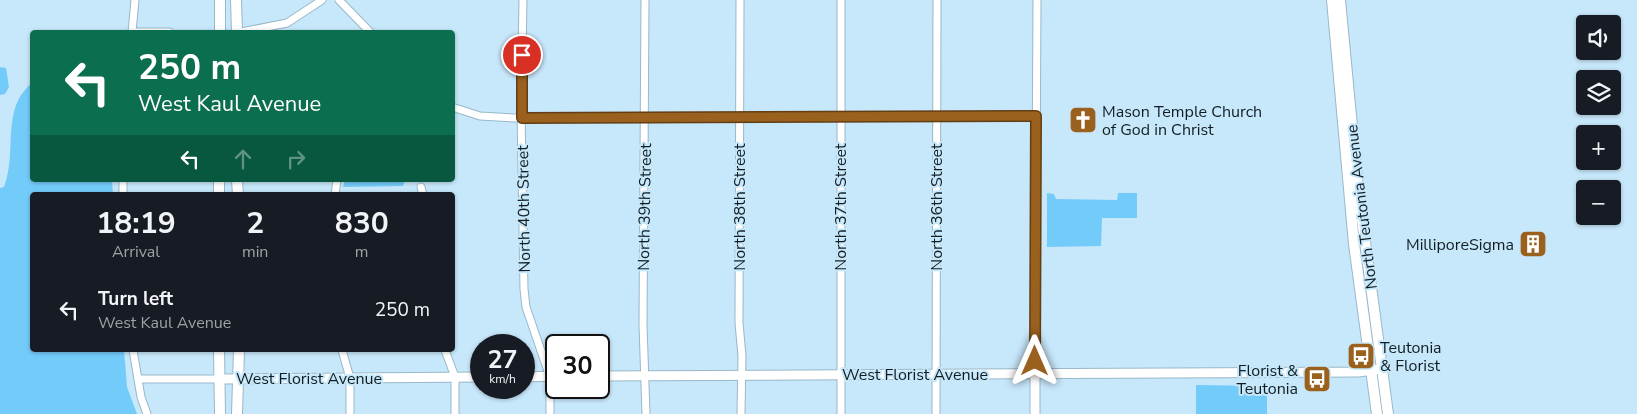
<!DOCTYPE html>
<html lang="en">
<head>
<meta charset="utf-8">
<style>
	body { margin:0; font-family:"Nunito Sans",sans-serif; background:#20242c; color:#f1f3f6; height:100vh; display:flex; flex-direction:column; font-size:19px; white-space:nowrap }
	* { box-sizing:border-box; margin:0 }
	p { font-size:16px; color:#9ea1a6 }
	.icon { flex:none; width:28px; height:28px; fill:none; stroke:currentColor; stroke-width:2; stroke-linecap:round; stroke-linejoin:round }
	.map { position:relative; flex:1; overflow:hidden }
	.side { position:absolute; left:30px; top:192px; width:425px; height:160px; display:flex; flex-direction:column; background:#171b24; border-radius:5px; box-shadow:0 1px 4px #0004 }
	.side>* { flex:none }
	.guide { position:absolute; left:30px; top:30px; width:425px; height:152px; border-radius:5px; box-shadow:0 1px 4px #0004; background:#0b6e4f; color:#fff; overflow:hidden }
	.controls { position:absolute; left:1576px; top:15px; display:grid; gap:10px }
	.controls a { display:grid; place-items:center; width:45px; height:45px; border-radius:5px; background:#171b24; box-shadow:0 1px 4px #0004; font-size:25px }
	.speed { position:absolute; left:470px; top:334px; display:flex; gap:10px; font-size:25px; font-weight:700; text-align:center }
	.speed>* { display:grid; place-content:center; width:65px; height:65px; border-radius:50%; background:#171b24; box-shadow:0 1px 4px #0004; line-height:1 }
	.speed small { font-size:12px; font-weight:400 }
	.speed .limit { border:2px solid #111; border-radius:8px; background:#fff; color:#111 }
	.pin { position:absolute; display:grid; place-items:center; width:42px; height:42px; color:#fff; margin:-21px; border:2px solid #fff; border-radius:50%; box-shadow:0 1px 5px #0007 }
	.me { position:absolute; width:55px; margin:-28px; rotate:0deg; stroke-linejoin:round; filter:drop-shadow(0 0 4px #0008) }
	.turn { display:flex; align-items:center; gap:18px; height:105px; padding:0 25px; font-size:22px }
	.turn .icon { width:65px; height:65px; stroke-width:2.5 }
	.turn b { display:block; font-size:35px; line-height:42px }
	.lanes { display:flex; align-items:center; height:48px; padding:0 25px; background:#0003; justify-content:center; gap:25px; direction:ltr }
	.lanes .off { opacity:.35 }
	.eta { display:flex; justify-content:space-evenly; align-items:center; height:85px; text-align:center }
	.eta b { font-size:30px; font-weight:700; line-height:35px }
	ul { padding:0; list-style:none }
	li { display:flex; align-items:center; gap:15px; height:65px; padding:0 25px }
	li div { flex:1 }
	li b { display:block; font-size:19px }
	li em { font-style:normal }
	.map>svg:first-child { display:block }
</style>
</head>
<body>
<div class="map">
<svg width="1637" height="414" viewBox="0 0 1637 414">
	<rect width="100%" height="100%" fill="#c7e7fa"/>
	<g fill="#73cbfa">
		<polygon points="0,67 6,68 9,87 5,94 0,95"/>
		<path d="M32,83v97h80l1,15h-81v155h92l3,37 10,27h-137v-226l4,-1c14,-35 -4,-78 28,-104z"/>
		<polygon points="345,180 405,180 403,186 343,187"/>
		<polygon points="1047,193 1054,194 1056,199 1117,200 1118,193 1137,193 1137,218 1102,218 1101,246 1047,247"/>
		<polygon points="1196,385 1267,386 1267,414 1196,414"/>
	</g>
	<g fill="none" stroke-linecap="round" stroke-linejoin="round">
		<defs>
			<g id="minor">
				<polyline points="339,0 370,32"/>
				<polyline points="523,0 521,110 524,289 526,307 550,377 550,414"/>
				<polyline points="645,0 643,325 646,414"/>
				<polyline points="740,0 739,323 742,356 741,414"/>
				<polyline points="132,32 135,0"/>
				<polyline points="133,32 169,32"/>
				<polyline points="241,32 287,23 322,0"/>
				<polyline points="452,107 480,116 514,118 1037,116"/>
				<polyline points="123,180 123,195"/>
				<polyline points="421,187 423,195"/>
				<polyline points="335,195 337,180"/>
				<polyline points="133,350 141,397 147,414"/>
				<polyline points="342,350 350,378 350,414"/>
				<polyline points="445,350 455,377 455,414"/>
				<polyline points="1035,374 1037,0"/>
				<polyline points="138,379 220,379"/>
				<polyline points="841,414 841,0"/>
				<polyline points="936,414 937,0"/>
			</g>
			<g id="tertiary">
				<polyline points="1035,374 1035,414"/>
				<polyline points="599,376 1358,372 1382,369"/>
				<polyline points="524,377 556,376"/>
				<polyline points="220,379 481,377"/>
			</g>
			<g id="secondary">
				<polyline points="236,0 237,32"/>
				<polyline points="1332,0 1354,244 1377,414"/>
				<polyline points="1340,0 1358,189 1388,414"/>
				<polyline points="220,32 220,0"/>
				<polyline points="237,180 238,195"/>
				<polyline points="219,195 219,180"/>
				<polyline points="219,350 220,414"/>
				<polyline points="237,414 239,350"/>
			</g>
		</defs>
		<use href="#minor" stroke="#99b8c9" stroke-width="9"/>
		<use href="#tertiary" stroke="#99b8c9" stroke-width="11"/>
		<use href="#secondary" stroke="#99b8c9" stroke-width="12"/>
		<use href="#minor" stroke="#fff" stroke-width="7"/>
		<use href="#tertiary" stroke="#fff" stroke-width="9"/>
		<use href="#secondary" stroke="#fff" stroke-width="10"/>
	</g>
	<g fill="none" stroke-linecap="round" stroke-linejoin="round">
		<defs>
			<polyline id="route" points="522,55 522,118 1036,116 1035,361"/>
		</defs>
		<use href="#route" stroke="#633e14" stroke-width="12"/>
		<use href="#route" stroke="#99601e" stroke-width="9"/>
	</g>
	<defs>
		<symbol id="church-square" viewBox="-11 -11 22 22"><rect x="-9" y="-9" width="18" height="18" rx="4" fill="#99601e" stroke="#c7e7fa"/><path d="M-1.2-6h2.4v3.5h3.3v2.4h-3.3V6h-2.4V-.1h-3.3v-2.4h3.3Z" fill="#fff"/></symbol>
		<symbol id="building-square" viewBox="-11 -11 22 22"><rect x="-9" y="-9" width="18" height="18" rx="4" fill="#99601e" stroke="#c7e7fa"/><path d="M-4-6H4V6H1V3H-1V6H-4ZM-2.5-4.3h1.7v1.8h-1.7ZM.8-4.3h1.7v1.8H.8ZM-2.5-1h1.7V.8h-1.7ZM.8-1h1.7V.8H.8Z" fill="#fff"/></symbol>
		<symbol id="bus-square" viewBox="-11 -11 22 22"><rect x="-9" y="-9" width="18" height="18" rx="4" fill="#99601e" stroke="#c7e7fa"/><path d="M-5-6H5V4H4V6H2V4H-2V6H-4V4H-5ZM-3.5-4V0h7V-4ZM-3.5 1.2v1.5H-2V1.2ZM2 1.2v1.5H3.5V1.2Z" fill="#fff"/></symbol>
	</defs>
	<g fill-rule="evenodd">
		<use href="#church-square" x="1067" y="104" width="32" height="32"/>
		<use href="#building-square" x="1517" y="228" width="32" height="32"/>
		<use href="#bus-square" x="1345" y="340" width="32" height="32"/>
		<use href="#bus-square" x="1301" y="363" width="32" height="32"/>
	</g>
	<g text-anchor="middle" stroke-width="4" stroke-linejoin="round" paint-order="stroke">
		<g font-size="16" fill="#111d23" stroke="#c7e7fa" text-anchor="start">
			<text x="1102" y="117">Mason Temple Church<tspan x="1102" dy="18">of God in Christ</tspan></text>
			<text x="1514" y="250" text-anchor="end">MilliporeSigma</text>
			<text x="1380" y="353">Teutonia<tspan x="1380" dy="18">&amp; Florist</tspan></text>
			<text x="1298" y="376" text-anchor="end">Florist &amp;<tspan x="1298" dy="18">Teutonia</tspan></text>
		</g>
		<g font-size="16" fill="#111d23" stroke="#c7e7fa">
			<text transform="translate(644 207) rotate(-89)" y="6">North 39th Street</text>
			<text transform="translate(739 207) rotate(-90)" y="6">North 38th Street</text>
			<text transform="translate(840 207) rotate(-90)" y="6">North 37th Street</text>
			<text transform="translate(936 207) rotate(-90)" y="6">North 36th Street</text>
			<text transform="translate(1361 207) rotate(-97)" y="6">North Teutonia Avenue</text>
			<text transform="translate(523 209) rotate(-91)" y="6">North 40th Street</text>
			<text x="915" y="380">West Florist Avenue</text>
			<text x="309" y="384">West Florist Avenue</text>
		</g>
	</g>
</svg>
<div class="controls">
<a><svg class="icon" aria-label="sound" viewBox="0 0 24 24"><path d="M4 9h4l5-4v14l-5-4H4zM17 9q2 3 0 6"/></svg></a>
<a><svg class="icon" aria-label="layers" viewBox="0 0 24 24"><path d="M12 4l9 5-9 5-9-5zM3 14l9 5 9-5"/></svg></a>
<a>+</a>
<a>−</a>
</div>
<div class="speed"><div>27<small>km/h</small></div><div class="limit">30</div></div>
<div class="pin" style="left:522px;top:55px;background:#d93025"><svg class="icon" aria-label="arrive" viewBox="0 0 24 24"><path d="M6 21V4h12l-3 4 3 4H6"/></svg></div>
<svg class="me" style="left:1035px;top:361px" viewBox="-20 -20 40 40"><path d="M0-17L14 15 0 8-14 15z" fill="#99601e" stroke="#fff" stroke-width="4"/></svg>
<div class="guide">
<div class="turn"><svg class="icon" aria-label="left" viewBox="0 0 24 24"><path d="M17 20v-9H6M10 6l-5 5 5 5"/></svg><div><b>250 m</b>West Kaul Avenue</div></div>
<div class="lanes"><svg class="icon" aria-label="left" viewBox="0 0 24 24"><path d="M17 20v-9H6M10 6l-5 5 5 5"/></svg><svg class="icon off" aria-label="ahead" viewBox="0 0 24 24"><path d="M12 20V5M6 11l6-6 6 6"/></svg><svg class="icon off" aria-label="right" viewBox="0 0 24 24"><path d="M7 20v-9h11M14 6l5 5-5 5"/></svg></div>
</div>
<section class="side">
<div class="eta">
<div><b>18:19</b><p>Arrival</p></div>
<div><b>2</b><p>min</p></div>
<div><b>830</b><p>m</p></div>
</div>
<ul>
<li><svg class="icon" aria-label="left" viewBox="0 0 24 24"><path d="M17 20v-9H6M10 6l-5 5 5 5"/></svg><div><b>Turn left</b><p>West Kaul Avenue</p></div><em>250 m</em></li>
</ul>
</section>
</div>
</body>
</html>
